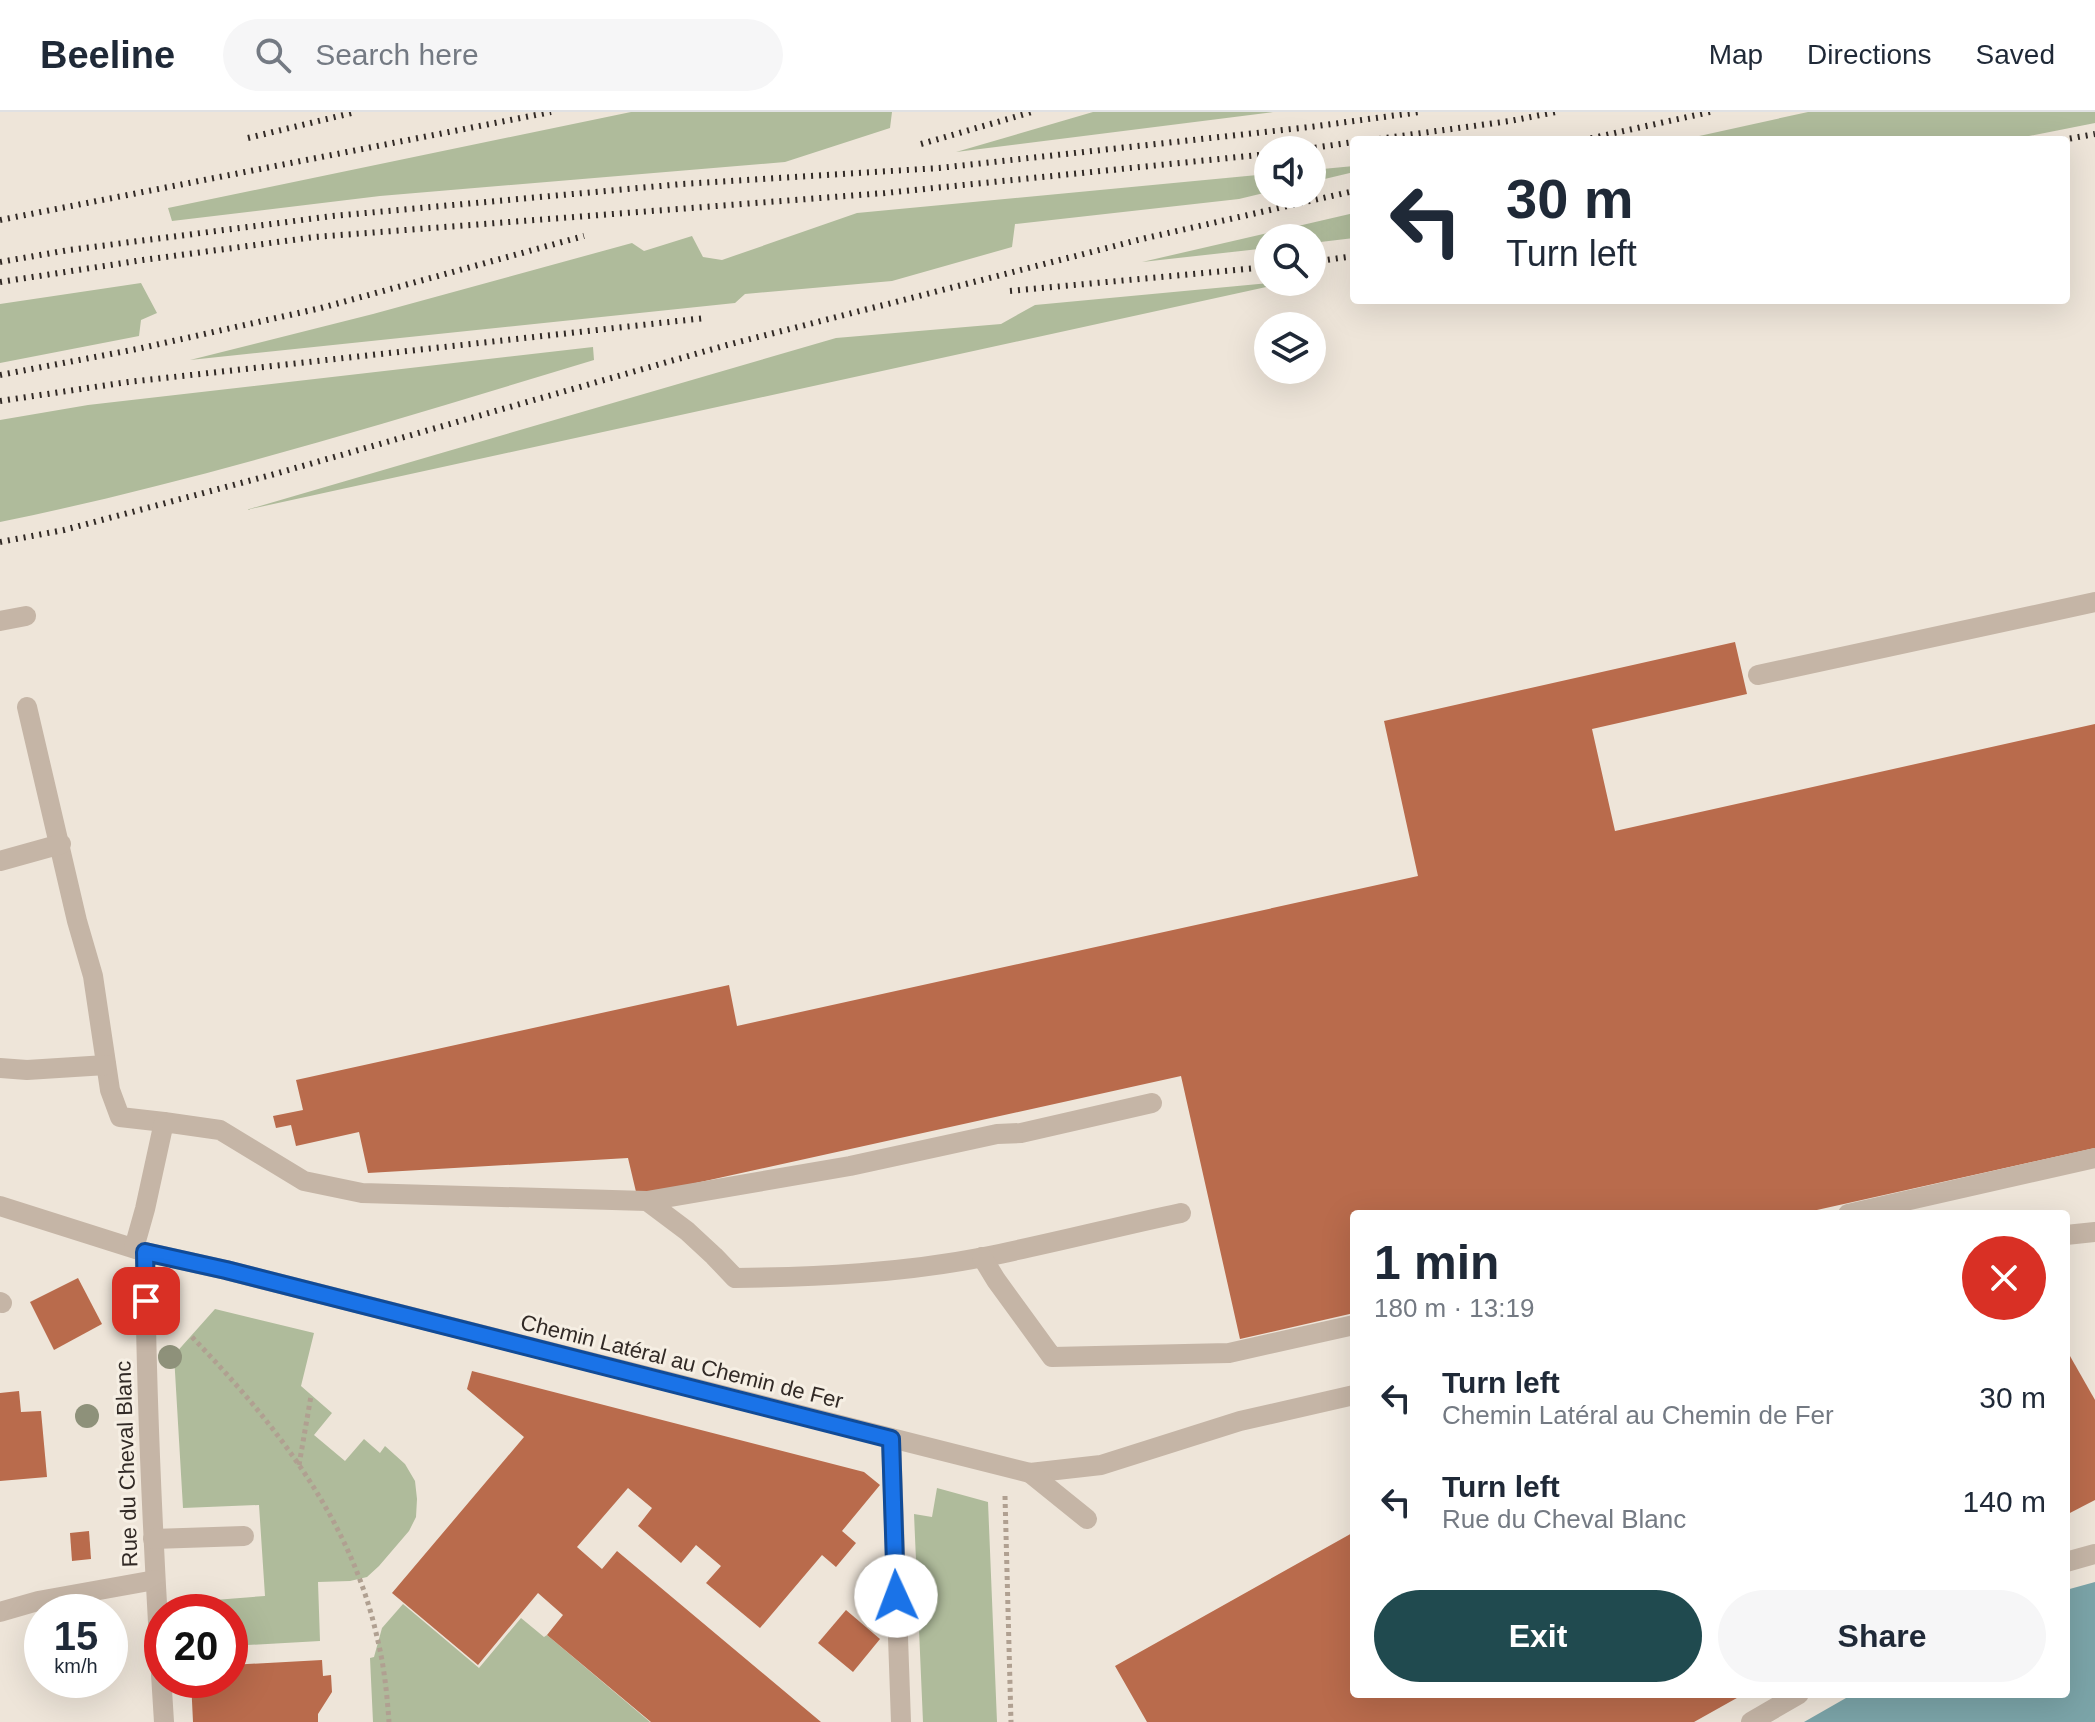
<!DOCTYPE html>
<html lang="en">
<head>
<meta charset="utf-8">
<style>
	body { margin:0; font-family:Helvetica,sans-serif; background:#f6f6f7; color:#1f2937; height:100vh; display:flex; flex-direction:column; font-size:30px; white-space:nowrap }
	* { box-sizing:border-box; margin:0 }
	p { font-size:26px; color:#747a83 }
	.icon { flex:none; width:44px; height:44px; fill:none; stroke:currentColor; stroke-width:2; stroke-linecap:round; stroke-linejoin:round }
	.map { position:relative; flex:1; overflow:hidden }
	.panel { position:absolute; left:1350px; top:1098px; width:720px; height:488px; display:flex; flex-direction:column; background:#fff; border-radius:8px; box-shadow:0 8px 32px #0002 }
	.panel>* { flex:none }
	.top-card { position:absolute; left:1350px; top:24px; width:720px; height:168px; border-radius:8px; box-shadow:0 8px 32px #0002; background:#fff; color:#1f2937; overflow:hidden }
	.buttons { position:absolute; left:1254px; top:24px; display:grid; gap:16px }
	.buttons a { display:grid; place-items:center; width:72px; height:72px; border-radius:50%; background:#fff; box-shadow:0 8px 32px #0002; font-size:40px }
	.speed { position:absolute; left:24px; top:1482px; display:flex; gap:16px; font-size:40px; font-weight:700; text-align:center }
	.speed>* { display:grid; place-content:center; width:104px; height:104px; border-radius:50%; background:#fff; box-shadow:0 8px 32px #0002; line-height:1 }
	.speed small { font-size:20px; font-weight:400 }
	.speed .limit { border:12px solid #d22; background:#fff; color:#111 }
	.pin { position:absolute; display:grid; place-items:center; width:68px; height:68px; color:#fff; margin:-34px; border-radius:16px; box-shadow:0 4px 12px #0006 }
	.me { position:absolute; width:88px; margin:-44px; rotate:358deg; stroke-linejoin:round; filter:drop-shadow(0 0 6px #0008) }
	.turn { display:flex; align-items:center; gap:28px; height:168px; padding:0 24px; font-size:36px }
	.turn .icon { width:104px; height:104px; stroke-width:2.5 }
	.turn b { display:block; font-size:56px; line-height:68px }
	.round { display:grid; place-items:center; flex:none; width:84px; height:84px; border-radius:42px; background:#f6f6f7 }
	.headline { display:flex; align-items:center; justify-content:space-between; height:136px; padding:0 24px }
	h1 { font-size:48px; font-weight:600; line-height:60px }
	.action { display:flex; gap:16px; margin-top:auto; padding:16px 24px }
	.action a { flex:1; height:92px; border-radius:48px; background:#204a4f; color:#fff; font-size:32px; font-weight:600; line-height:92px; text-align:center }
	.action a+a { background:#f6f6f7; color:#1f2937 }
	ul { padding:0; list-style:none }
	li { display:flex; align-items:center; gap:24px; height:104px; padding:0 24px }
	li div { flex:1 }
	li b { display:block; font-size:30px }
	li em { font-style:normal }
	header { display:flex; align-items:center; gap:48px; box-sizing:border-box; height:112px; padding:0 40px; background:#fff; border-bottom:2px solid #e0e1e3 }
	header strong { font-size:38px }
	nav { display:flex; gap:44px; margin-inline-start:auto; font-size:28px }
	.search { width:560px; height:72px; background:#f6f6f7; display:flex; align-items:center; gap:20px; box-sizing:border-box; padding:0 28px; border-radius:44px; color:#747a83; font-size:30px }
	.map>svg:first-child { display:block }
</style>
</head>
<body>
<header>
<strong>Beeline</strong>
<div class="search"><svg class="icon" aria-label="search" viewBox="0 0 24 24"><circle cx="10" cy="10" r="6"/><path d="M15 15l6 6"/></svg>Search here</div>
<nav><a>Map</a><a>Directions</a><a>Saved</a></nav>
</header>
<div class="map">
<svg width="2095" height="1610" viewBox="0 0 2095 1610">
	<rect width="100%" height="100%" fill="#eee5d9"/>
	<g fill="#afbb9b">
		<polygon points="631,0 892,0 890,16 785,50 380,84 172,109 168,96"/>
		<polygon points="1093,0 1273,0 956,40"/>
		<polygon points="1808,0 2095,0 2095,11 2009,28 1681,28"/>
		<polygon points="1354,54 1354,60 1312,70 1312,58"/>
		<polygon points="1268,62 1268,80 1239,87 1015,112 1012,135 892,169 745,182 735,191 190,248 373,202 632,131 644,139 692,124 703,145 722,148 857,101"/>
		<polygon points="1354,101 1354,126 1312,131 1312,126 1268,126 1268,136 1142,150"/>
		<polygon points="1280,170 1289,170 246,398 836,226 1001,212 1035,193"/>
		<polygon points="141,171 157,201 141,208 139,224 0,251 0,192"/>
		<path d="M593,235l1,13c-196,59 -393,121 -594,162v-102l88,-15z"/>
		<polygon points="215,1197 314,1221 301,1274 332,1301 314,1323 345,1349 364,1327 380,1341 385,1334 405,1352 415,1369 417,1387 416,1405 409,1419 379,1454 367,1465 350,1469 318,1470 320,1529 230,1534 230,1500 202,1500 202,1489 265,1484 259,1393 183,1396 174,1243"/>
		<polygon points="937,1376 988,1390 997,1610 923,1610 914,1402 932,1405"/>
		<polygon points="403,1492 479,1556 521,1506 544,1525 547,1523 650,1610 373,1610 370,1546 374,1545 382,1516"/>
	</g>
	<polygon fill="#7ba4a8" points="2095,1470 2095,1610 1804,1610 1853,1582 2066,1582 2066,1478"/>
	<g fill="#b96b4c">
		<polygon points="1735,530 1747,582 1592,617 1615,719 2095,612 2095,1036 1799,1102 1354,1102 1354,1201 1240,1227 1181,964 637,1084 628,1046 368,1061 359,1020 296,1034 291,1013 276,1016 273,1004 303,998 296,968 729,873 737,914 1418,764 1384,609"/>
		<polygon points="78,1166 102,1212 54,1238 30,1190"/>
		<polygon points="2066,1237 2095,1288 2095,1388 2066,1403"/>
		<polygon points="472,1259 864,1360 880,1373 842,1419 856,1431 836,1455 822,1443 760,1516 706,1471 721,1454 696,1433 681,1451 638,1414 652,1396 628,1376 577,1435 602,1457 617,1439 821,1610 651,1610 547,1523 563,1503 538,1481 478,1553 392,1481 524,1325 467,1277"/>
		<polygon points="19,1279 21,1300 41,1299 47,1365 0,1369 0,1281"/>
		<polygon points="89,1419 91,1447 72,1449 70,1421"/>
		<polygon points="1354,1420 1354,1582 1744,1582 1694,1610 1147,1610 1115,1554"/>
		<polygon points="846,1498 880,1527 853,1560 818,1531"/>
		<polygon points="322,1548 323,1564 331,1563 332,1580 318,1602 318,1610 193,1610 191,1568 230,1568 230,1553"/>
	</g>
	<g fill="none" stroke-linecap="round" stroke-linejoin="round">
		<g stroke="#b0a091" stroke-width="5" stroke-dasharray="4 4" stroke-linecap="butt">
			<path d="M192,1225c82,85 159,182 185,300 7,28 10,56 12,85"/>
			<polyline points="299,1353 311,1284"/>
			<polyline points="1005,1384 1011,1610"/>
		</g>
		<g stroke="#c5b5a6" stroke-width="20">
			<polyline points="0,509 26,504"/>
			<polyline points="1758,563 2095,490"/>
			<polyline points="27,595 77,809 93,864 110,978 120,1005 164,1010"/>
			<polyline points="0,749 61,732"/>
			<polyline points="0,956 27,958 106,953"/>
			<polyline points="647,1089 850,1054 997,1022 1021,1021 1152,991"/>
			<polyline points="0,1094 145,1140 226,1158 1030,1361 1101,1353 1240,1309 1354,1283"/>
			<polyline points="1848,1102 2095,1046"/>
			<polyline points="2066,1123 2095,1120"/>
			<path d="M134,1136l11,-39 19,-87 56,8 84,51 58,12 285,8 40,30 27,25 21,22c83,-1 167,-5 249,-21 66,-13 131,-30 197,-44"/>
			<path d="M145,1140c1,157 9,314 19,470"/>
			<polyline points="982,1145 996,1168 1052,1245 1229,1241 1354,1213"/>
			<polyline points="0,1190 2,1191"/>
			<polyline points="891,1327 901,1610"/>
			<polyline points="1030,1361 1087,1407"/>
			<polyline points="153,1427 244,1424"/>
			<polyline points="2066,1450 2095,1442"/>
			<polyline points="0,1500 38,1489 155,1468"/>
			<polyline points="1751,1610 1799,1582"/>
		</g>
		<g stroke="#322a26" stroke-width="6" stroke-dasharray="2 6" stroke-linecap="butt">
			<polyline points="248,26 356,0"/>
			<polyline points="1371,28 1510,9 1556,0"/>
			<polyline points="1583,28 1710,0"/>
			<polyline points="2062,28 2095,22"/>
			<polyline points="921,32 1032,0"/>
			<polyline points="1299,38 1354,30"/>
			<polyline points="0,108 551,0"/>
			<polyline points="0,150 69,138 333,104 682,72 939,56 1310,15 1420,0"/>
			<polyline points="1312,150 1354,144"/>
			<polyline points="0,170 143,148 315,125 885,81 1268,42"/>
			<polyline points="1010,179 1268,155"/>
			<polyline points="0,263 137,237 321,196 584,124"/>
			<polyline points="0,289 128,270 705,206"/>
			<polyline points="0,430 64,418 271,363 727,233 1146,126 1354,79"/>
		</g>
	</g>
	<g fill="#8e917a">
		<circle cx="170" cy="1245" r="12"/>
		<circle cx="87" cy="1304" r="12"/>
	</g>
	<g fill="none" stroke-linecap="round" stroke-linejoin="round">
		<defs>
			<polyline id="route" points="146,1189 145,1140 226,1158 891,1327 896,1484"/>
		</defs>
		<use href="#route" stroke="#114b97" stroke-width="20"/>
		<use href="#route" stroke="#1a73e8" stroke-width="14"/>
	</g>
	<g text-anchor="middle" stroke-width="6" stroke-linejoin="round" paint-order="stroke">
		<g font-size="22" fill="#322a26" stroke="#f6efe4">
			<text transform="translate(682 1249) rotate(14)" y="8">Chemin Latéral au Chemin de Fer</text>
			<text transform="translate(126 1352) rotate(-92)" y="8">Rue du Cheval Blanc</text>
		</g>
	</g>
</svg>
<div class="buttons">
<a><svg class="icon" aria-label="sound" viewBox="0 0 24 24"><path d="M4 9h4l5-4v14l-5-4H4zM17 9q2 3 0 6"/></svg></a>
<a><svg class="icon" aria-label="search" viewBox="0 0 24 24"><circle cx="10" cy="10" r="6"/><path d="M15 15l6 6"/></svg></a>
<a><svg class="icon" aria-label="layers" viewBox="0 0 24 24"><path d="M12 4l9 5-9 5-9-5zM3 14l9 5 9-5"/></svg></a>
</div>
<div class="speed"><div>15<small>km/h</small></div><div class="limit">20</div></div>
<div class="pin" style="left:146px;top:1189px;background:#d93025"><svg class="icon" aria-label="arrive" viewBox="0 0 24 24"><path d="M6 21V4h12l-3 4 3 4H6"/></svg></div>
<svg class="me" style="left:896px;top:1484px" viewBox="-20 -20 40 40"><circle r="19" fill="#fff"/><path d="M0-13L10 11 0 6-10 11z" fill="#1a73e8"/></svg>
<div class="top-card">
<div class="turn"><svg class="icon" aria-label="left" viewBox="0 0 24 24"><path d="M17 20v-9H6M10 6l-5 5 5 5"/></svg><div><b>30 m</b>Turn left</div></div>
</div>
<section class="panel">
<div class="headline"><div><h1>1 min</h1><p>180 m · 13:19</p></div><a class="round" style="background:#d93025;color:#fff"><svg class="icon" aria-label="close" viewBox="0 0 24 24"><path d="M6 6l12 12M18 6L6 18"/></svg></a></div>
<ul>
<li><svg class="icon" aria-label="left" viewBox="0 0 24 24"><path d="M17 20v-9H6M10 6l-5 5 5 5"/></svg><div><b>Turn left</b><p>Chemin Latéral au Chemin de Fer</p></div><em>30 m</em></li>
<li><svg class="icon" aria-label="left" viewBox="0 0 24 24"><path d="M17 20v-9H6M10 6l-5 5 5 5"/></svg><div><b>Turn left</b><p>Rue du Cheval Blanc</p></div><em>140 m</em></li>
</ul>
<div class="action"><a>Exit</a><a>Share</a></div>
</section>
</div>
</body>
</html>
